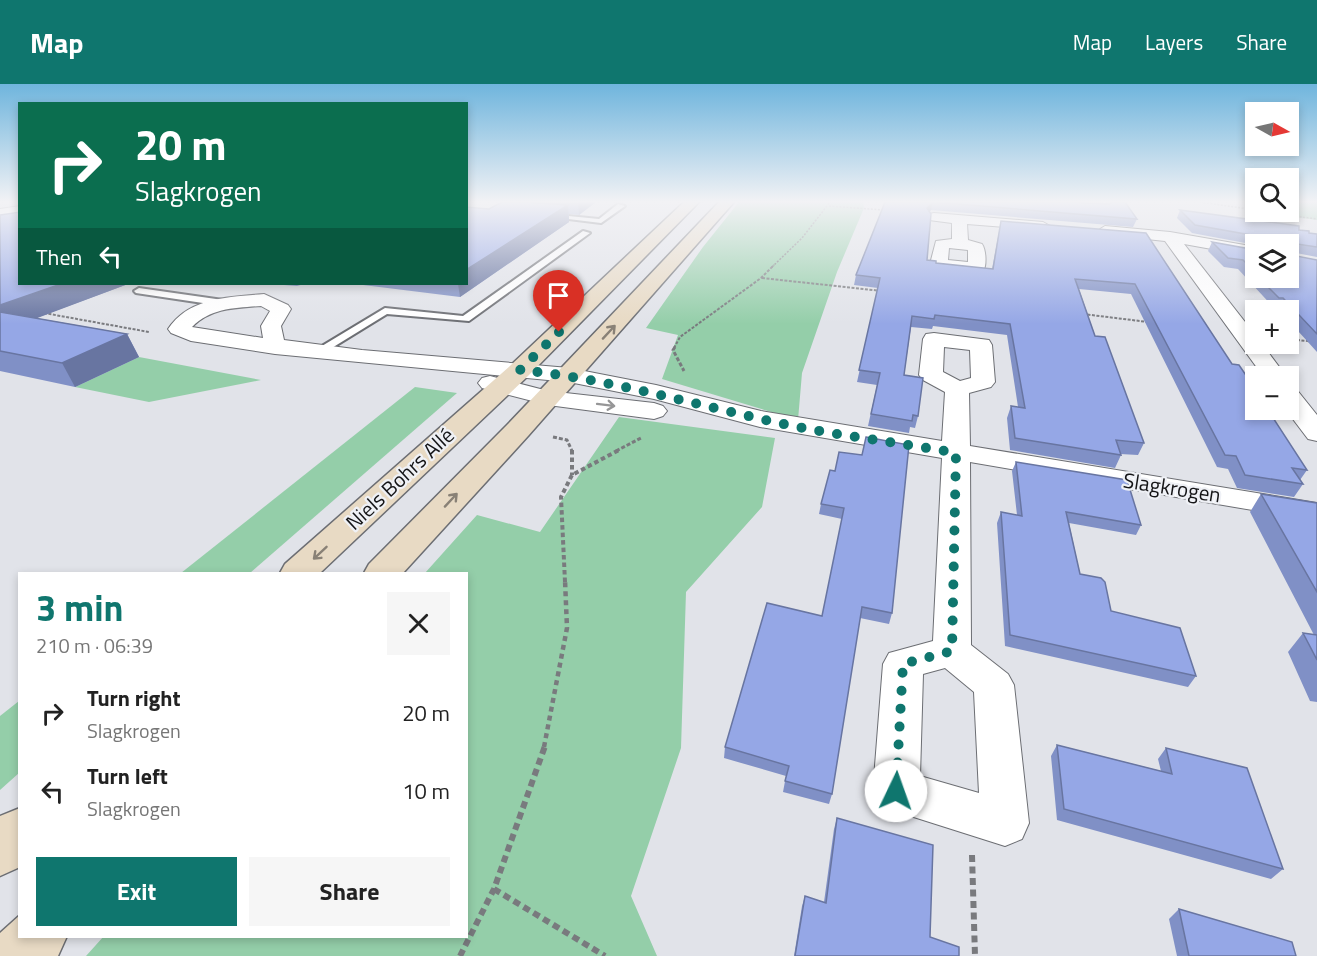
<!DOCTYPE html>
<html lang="en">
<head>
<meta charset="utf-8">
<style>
	body { margin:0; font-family:"Titillium Web",sans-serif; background:#f6f6f6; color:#222; height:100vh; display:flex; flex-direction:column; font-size:22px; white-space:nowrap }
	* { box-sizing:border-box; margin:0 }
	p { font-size:20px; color:#767676 }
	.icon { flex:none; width:33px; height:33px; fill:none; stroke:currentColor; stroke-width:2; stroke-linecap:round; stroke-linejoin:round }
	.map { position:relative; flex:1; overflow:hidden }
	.side { position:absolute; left:18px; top:488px; width:450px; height:366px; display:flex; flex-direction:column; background:#fff; border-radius:0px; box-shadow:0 3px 9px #0003 }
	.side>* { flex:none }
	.banner { position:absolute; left:18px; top:18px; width:450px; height:183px; border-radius:0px; box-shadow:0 3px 9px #0003; background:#0b6e4f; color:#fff; overflow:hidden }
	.needle { width:39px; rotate:98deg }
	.controls { position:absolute; left:1245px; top:18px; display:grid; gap:12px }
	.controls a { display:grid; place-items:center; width:54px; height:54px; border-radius:0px; background:#fff; box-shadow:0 3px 9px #0003; font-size:30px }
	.pin { position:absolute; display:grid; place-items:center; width:51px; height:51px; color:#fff; margin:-62px -26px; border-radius:50% 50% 50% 0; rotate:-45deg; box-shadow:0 0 6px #0007 }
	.pin .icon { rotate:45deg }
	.me { position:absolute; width:66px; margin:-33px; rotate:3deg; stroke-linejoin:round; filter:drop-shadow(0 0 4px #0008) }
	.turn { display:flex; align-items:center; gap:21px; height:126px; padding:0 18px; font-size:27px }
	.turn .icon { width:78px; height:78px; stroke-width:2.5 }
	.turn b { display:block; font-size:42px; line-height:51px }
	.then { display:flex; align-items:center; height:57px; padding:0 18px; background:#0003; gap:12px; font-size:22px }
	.round { display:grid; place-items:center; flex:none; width:63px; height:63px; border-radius:0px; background:#f6f6f6 }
	.head { display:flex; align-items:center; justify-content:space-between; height:102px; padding:0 18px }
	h1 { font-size:36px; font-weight:700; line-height:45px; color:#0f766e }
	.action { display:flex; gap:12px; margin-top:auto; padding:12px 18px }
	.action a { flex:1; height:69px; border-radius:0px; background:#0f766e; color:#fff; font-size:24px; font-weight:700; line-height:69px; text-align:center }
	.action a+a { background:#f6f6f6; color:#222 }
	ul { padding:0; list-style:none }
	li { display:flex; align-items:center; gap:18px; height:78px; padding:0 18px }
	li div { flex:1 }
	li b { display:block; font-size:22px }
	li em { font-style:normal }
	header { display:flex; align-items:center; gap:36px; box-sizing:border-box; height:84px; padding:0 30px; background:#0f766e; color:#fff }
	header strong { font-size:28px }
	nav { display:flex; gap:33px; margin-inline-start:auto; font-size:21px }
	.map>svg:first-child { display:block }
</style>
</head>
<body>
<header>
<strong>Map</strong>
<nav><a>Map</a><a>Layers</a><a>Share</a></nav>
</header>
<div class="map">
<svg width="1317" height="872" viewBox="0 0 1317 872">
	<rect width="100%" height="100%" fill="#e1e3e9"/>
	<g fill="#94cea9">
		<polygon points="739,118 863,118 864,124 837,188 802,289 798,336 662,295 678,251 646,244 703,163"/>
		<polygon points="1289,118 1317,118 1317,136 1257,128 1288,128"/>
		<polygon points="139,273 261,296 149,318 75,303"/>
		<polygon points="415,303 457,309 250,489 181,489"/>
		<polygon points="619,333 775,354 762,423 686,508 681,664 631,812 657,872 86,872 104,852 466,852 466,489 425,489 477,431 540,448"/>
		<polygon points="19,617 19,689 0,706 0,632"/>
	</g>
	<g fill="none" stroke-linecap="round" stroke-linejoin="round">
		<defs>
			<g id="lane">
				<polygon points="618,120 625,122 601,139 544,132 548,130 599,135"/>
				<polygon points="583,147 590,149 469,237 387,230 322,270 314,270 312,268 385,224 463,232"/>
				<polygon points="139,204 223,216 228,219 223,222 136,209 134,207"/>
			</g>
			<g id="street">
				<polygon points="20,122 20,130 0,133 0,125"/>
				<path d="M934,129l109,9 7,4 -7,4 -76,-6 1,16 14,4c4,6 5,21 1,28l-6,1 -38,-4 -6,-1 -3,-4 6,-23 16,-2v-16l-23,-3 -2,-3 2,-3zM949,164l19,2v12l-20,-2z"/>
				<polygon points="1105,142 1170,148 1256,163 1256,173 1184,160 1256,252 1256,260 1262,260 1286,292 1263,292 1165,157 1100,150 1097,147"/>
				<path d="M264,210l24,11 3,4 -10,17 3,14 78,10 207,18 87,17 105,26 181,30 3,-49 -22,-12 -4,-5 4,-36 3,-5 8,-1 47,6 8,1 3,5 3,37 -4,5 -22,6 1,53 347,57v18l-347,-59 1,183 37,29 6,11 15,138 -7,16 -17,7 -126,-40 -6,-15 10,-127 6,-11 44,-12 9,-183 -182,-31 -106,-28 -85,-17 -294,-28 -84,-13 -20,-8 -3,-4c21,-32 61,-32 96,-35zM261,222l9,5 -9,15 2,12 -71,-11c19,-19 43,-19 69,-21zM944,263l26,3 1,28 -11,3 -17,-9zM945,584l29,24 5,101 -59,-17 3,-102z"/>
				<polygon points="490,292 548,307 654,319 663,322 667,327 663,332 654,335 548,321 482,304 478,299 482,294"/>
				<polygon points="1288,304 1297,306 1317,331 1317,357 1308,355 1286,326 1288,326"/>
			</g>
			<g id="secondary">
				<polygon points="684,118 699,118 529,291 320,489 280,489 285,480 511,281"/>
				<polygon points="719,118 734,118 528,352 403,489 364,489 369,480 508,340"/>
				<polygon points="20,724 20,783 0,792 0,732"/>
				<polygon points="20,831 20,852 67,852 58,872 0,872 0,849"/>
			</g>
		</defs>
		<use href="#lane" stroke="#6c6e73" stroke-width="4"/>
		<use href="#street" stroke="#6c6e73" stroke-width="2"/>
		<use href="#secondary" stroke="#6c6e73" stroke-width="3"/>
		<g stroke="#797a7e" stroke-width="1.5" stroke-dasharray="2 1.5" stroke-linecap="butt">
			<polyline points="1200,118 1256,126"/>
			<polyline points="829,122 885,126"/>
			<polyline points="1265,128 1317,135"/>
			<polyline points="772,183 802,154 830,118"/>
		</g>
		<g stroke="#797a7e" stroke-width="2" stroke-dasharray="3 1.5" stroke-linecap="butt">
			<polyline points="762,194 882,207"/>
			<polyline points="44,229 149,248"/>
			<polyline points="1083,230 1148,238"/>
			<polyline points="1288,255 1317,258"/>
			<polyline points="674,264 680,253 761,194 774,181"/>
		</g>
		<g stroke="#797a7e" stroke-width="3" stroke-dasharray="4 2" stroke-linecap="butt">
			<polyline points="675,263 673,266 684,287"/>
			<polyline points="553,353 567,356 572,367"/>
			<polyline points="616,367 641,354"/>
		</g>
		<g stroke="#797a7e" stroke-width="4" stroke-dasharray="4.5 3" stroke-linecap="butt">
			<polyline points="572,366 572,391"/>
			<polyline points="565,498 561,413 572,391 619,366"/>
		</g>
		<polyline stroke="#797a7e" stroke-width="4.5" stroke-dasharray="5 4" stroke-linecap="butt" points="544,663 567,544 565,496"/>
		<g stroke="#797a7e" stroke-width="6" stroke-dasharray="7 4.5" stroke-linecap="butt">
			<polyline points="972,771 975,872"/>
			<polyline points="494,805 605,872"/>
			<polyline points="460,872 494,805 545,662"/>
		</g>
		<use href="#lane" fill="#fff" fill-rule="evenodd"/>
		<use href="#street" fill="#fff" fill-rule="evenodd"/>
		<use href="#secondary" fill="#e8dac4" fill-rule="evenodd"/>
	</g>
	<g fill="#8090c6">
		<polygon points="502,118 596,118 579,131 569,130 569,138 460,213 355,200 466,200"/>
		<polygon points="885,118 1109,120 1111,119 1108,118 1125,118 1137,135 1133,143 931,126 930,127 927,176 936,179 992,185 1001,137 1146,149 1232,280 1307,386 1300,396 1303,400 1294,413 1237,404 1228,385 1217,383 1131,210 1079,205 1095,252 1144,359 1138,371 1120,370 1121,371 1115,384 1010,366 1007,334 1011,322 1018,323 1007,251 933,242 932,245 911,243 904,291 918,332 915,344 910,343 909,349 868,342 877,301 857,298 878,204 854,201 856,191"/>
		<polygon points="1180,126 1299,146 1309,149 1317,150 1317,173 1291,168 1291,171 1317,176 1317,268 1288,236 1288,226 1280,226 1278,224 1274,224 1238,185 1224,183 1208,167 1212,158 1256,166 1256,194 1288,194 1288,160 1256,161 1192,149 1177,134"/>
		<polygon points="0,131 20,200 128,200 36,234 127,250 139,273 75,303 0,287"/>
		<polygon points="271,200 304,200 297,202"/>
		<polygon points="1016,378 1141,441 1136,451 1069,439 1080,490 1111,527 1196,592 1188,603 1005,562 997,439 1001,428 1017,431 1012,387"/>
		<polygon points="830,386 892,529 889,540 860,534 832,710 829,720 783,708 786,692 724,674 725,663 822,532 842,435 819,430 821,420"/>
		<polygon points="1261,410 1317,419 1317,618 1310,617 1288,568 1303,549 1314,551 1250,428"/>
		<polygon points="1057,661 1161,687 1158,675 1166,664 1283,785 1271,795 1057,736 1051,672"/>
		<polygon points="837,734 930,853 959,872 794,872 802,822 805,812 824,818 834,745"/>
		<polygon points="1179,825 1296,872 1177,872 1169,835"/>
	</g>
	<g fill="#6875a1">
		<polygon points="578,118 596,118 579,131"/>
		<polygon points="933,118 931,126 925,132 927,124"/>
		<polygon points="568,121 569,138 460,213 458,200 466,200 466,186"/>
		<polygon points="61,200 128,200 0,248 0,221"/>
		<polygon points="127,250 139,273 75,303 62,279"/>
	</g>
	<g fill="#95a7e6" stroke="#6875a1" stroke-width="1.5">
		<polygon points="502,118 525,118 568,121 466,186 466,123 489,125"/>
		<polygon points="885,118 1071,118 1109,120 1112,118 1125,118 1137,135 933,118 927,124 931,130 927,176 936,177 936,179 993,185 1001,137 1146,149 1232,280 1239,281 1256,306 1256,326 1268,326 1307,386 1292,384 1303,400 1245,391 1236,372 1225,371 1135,200 1075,195 1095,252 1105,253 1144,359 1116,356 1121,371 1015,354 1011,322 1025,324 1010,240 935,231 934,235 912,232 904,291 923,294 918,332 913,331 912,337 871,330 880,289 859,286 880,194 856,191"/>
		<polygon points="1180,126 1299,142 1299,146 1309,147 1309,149 1317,150 1317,163 1291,159 1291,171 1317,176 1317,250 1283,214 1279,214 1259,194 1288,194 1288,160 1263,160 1262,153 1195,141"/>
		<polygon points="20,128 20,200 61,200 0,221 0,131"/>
		<polygon points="1212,158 1256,166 1256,189 1243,176 1228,174"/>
		<polygon points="0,228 127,250 62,279 0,267"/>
		<polygon points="866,353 909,361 892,529 862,523 832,710 785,697 789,682 725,663 767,519 822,532 844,424 821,420 830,386 835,387 839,368 862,371"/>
		<polygon points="1016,378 1127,396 1141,441 1066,428 1080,490 1101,494 1105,498 1111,527 1180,544 1196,592 1010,551 1001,428 1022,432"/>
		<polygon points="1261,410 1317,419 1317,508"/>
		<polygon points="1303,549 1317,551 1317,576"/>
		<polygon points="1057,661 1172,690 1166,664 1247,684 1283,785 1064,725"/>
		<polygon points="837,734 933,761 930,853 959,863 959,872 795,872 805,812 826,819"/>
		<polygon points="1179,825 1292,858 1296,872 1189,872"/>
	</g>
	<defs><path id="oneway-shaft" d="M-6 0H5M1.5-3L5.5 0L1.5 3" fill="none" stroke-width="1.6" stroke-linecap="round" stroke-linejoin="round" transform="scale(1.5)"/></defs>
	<g stroke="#898176">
		<use href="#oneway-shaft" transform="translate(609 248) rotate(-47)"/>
		<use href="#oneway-shaft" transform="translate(451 416) rotate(-47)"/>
		<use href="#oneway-shaft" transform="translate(320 469) rotate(137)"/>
	</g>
	<use stroke="#969697" href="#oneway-shaft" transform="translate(606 321) rotate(7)"/>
	<linearGradient id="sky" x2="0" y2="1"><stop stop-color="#6fb5dd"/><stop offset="0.49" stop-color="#f2f2f5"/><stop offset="1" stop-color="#f2f2f5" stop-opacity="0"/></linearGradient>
	<rect width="1317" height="240" fill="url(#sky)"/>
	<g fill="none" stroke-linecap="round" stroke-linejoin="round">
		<path stroke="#0f766e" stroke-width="10" stroke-dasharray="0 18" d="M559,248l-39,38c81,8 158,30 237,48 65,16 133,23 199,35l-4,198 -49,13 -7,127"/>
	</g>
	<g text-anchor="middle" stroke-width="4.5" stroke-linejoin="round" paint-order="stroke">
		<g font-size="21" fill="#151517" stroke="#eff1f6">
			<text transform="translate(400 395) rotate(-43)" y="7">Niels Bohrs Allé</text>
			<text transform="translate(1172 404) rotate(9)" y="7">Slagkrogen</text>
		</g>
	</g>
</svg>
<div class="controls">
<a><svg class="needle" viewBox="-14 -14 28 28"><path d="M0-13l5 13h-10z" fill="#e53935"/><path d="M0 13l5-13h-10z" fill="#767676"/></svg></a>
<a><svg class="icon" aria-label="search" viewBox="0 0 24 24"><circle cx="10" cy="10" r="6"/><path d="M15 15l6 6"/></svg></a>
<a><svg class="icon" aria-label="layers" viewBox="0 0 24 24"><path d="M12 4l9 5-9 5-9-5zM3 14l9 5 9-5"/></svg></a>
<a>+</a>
<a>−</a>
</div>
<div class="pin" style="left:559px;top:248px;background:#d93025"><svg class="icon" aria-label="arrive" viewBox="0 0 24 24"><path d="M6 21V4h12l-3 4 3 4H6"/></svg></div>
<svg class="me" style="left:896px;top:707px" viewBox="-20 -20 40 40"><circle r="19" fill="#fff"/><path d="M0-13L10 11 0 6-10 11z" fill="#0f766e"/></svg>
<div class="banner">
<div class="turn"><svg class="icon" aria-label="right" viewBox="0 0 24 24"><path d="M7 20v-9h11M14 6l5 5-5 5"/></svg><div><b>20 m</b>Slagkrogen</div></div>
<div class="then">Then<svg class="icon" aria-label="left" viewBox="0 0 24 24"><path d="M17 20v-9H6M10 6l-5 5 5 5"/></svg></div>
</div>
<section class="side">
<div class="head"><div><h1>3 min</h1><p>210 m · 06:39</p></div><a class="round"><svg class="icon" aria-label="close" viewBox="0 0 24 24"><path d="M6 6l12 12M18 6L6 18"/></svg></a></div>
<ul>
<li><svg class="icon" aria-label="right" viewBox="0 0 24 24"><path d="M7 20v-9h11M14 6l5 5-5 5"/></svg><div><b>Turn right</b><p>Slagkrogen</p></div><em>20 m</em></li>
<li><svg class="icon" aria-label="left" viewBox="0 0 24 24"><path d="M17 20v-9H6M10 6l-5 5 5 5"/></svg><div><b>Turn left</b><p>Slagkrogen</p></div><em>10 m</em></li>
</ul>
<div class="action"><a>Exit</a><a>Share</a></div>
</section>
</div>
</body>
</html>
